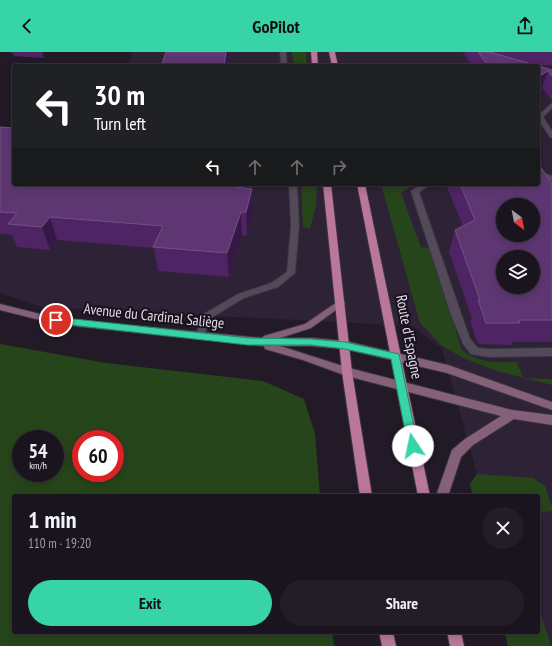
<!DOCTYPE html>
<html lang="en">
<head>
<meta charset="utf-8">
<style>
	body { margin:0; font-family:"PT Sans Narrow",sans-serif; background:#231d27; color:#f1f3f6; height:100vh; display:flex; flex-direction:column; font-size:15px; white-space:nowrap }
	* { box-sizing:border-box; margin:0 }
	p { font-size:13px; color:#9f9ea4 }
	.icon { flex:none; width:22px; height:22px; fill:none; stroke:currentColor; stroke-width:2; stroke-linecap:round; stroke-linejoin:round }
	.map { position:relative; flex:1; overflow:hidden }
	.details { position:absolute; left:12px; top:442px; width:528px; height:140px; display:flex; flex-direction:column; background:#1a141e; border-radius:4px; box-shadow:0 2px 10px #0003,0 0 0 1px #38333c }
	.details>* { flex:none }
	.banner { position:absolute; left:12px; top:12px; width:528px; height:122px; border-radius:4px; box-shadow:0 2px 10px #0003,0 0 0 1px #38333c; background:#202124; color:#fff; overflow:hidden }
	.needle { width:26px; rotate:148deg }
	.fabs { position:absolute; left:496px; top:146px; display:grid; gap:8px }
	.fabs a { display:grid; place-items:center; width:44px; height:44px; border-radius:50%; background:#1a141e; box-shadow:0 2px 10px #0003,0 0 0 1px #38333c; font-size:20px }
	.speed { position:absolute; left:12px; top:378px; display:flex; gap:8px; font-size:20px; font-weight:700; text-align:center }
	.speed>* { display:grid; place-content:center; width:52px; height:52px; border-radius:50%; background:#1a141e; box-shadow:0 2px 10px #0003,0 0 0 1px #38333c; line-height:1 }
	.speed small { font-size:10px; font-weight:400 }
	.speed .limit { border:6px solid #d22; background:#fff; color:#111 }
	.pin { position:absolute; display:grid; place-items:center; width:34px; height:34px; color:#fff; margin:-17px; border:2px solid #fff; border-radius:50%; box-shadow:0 1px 4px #0007 }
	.me { position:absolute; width:44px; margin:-22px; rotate:349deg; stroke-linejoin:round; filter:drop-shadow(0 0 3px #0008) }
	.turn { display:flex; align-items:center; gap:14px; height:84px; padding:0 16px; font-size:18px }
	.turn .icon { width:52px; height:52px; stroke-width:2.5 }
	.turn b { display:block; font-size:28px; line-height:34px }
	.lanes { display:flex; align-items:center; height:38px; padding:0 16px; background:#0003; justify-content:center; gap:20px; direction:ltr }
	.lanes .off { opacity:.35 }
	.round { display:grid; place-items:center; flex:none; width:42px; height:42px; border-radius:21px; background:#231d27 }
	.summary { display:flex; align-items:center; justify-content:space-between; height:68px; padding:0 16px }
	h1 { font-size:24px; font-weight:800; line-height:30px }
	.button { display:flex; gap:8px; margin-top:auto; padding:8px 16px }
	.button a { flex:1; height:46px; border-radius:24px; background:#36d4a7; color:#111; font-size:16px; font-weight:800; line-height:46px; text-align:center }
	.button a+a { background:#231d27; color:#f1f3f6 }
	header { display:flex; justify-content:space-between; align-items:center; height:52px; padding:0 16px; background:#36d4a7; color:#111; font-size:18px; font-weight:800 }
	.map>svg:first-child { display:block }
</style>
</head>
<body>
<header><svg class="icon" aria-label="back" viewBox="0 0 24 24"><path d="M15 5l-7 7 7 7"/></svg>GoPilot<svg class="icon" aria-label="share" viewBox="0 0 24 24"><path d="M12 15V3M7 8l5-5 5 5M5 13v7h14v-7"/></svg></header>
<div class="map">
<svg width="552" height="594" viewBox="0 0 552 594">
	<rect width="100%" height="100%" fill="#231a28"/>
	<path fill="#2e2236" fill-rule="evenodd" d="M133,0h419v594h-44l-3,-14h33v-136h-65l-3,-12 7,-10 -35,-125 -29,-23 -371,-19 -42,-14v-157l14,48h524v-118h-411zM503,153h30v30h-30zM503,205h30v30h-30z"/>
	<g fill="#27451a" fill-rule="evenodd">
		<polygon points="292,0 306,0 307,14 294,14"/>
		<polygon points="301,132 317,132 316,154 310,177 303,175"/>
		<path d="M381,132h33l-13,9 20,54 8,1 33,102c19,14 33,12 55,12l6,16 29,1v6l-55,-14 -34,-13 -22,-13 -21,-22z"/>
		<path d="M0,292l106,19 157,18 41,18 11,35 5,62h-306v136h318l2,14h-334zM21,387h34v34h-34zM81,387h34v34h-34z"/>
		<polygon points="477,422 533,426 545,434 552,455 552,459 538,461 538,444 473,444 470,432"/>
		<polygon points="538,553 551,594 508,594 505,580 538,580"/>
	</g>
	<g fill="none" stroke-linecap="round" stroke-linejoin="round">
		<defs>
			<g id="lane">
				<polygon points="280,0 286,0 287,14 281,14"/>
				<polygon points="552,51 552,56 543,65 552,79 552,86 550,85 538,67 538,64"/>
				<polygon points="538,119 552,124 552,129 538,124"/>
				<polygon points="289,132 297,132 299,174 295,221 278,235 244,246 211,266 203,286 197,286 195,284 204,262 238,242 271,231 287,220 291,174"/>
				<polygon points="422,132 431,132 419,140 470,287 478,296 489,297 552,296 552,304 489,305 471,302 463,292 451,263 411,139"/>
			</g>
			<polygon id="secondary" points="340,248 343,249 345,251 343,253 311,276 280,286 311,286 345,289 448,313 552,350 552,358 447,321 345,297 311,294 280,294 349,316 512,358 552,363 552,373 514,367 473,393 461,405 448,444 436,444 452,398 465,387 501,364 347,324 303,308 265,297 264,294 56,272 0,258 0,252 56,266 262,286 264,284 305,272"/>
			<g id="primary">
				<polygon points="311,0 317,0 318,14 312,14"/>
				<polygon points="329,0 335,0 338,14 332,14"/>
				<polygon points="323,132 331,132 352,320 372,444 360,444 342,320"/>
				<polygon points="357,132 365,132 430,444 418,444"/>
				<polygon points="379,580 393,580 396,594 382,594"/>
				<polygon points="447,580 461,580 464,594 450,594"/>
			</g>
		</defs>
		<use href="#lane" stroke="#3b343f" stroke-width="2"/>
		<use href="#secondary" stroke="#3b343f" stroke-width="2"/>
		<use href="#primary" stroke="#3b343f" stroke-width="2"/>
		<use href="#lane" fill="#524959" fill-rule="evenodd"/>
		<use href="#secondary" fill="#856079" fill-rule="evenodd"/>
		<use href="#primary" fill="#b97799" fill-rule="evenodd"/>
	</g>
	<g fill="#4e2465">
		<polygon points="11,0 42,0 44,6 14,4"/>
		<polygon points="463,0 552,0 552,13 538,14 552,18 552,48 542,36 538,38 538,14 472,14"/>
		<polygon points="0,75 14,132 246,132 245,136 253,160 247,184 242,183 229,225 158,219 154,196 57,188 50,198 17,195 12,183 0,182"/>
		<polygon points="448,132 552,132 552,290 512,290 511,293 478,292 470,269 472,266 449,200 455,178 463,174 447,135"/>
	</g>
	<g fill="#361847">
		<polygon points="226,0 230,0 228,14 224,14"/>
		<polygon points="548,19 542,36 538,38 538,25"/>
		<polygon points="237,132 246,132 238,158 236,135"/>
		<polygon points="252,137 253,160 247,184 246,160"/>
		<polygon points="241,160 242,183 229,225 227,201"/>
		<polygon points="50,165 57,188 50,198 42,175"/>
	</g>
	<g fill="#5e3772" stroke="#725184" fill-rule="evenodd">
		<polygon points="166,0 226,0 224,14 161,14"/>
		<polygon points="478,0 490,0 552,18 552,24 548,19 538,25 538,14 488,14"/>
		<polygon points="0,75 14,76 14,132 237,132 236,135 252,137 246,160 241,160 227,201 153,195 163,174 50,165 42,175 8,172 17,161 0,160"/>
		<path d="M538,114h2l12,18v136h-33l1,3h-34l-8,-23h2l-25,-70 20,-10 -15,-36h78zM503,153h30v30h-30zM503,205h30v30h-30z"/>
	</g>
	<polygon fill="#36d4a7" stroke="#238a6d" points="56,265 248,286 311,287 345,290 399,302 418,394 417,398 413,399 409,398 408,394 391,307 345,297 311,293 248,293 53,271 52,268 53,266"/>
	<g text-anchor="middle" stroke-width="4" stroke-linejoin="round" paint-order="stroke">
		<g font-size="15" fill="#e0dae4" stroke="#19111f">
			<text transform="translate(154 264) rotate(6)" y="5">Avenue du Cardinal Saliège</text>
			<text transform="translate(409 285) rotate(79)" y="5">Route d'Espagne</text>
		</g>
	</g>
</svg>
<div class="fabs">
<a><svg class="needle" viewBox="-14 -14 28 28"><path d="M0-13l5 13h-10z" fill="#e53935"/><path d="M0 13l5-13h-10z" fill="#9f9ea4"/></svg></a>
<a><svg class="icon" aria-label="layers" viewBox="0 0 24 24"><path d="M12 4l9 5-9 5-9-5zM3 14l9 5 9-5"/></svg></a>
</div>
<div class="speed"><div>54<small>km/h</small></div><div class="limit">60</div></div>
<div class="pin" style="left:56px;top:268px;background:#d93025"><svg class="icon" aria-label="arrive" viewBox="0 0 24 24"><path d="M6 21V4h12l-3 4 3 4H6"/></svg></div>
<svg class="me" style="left:413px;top:394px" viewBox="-20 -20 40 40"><circle r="19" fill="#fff"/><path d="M0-13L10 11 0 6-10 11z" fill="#36d4a7"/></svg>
<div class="banner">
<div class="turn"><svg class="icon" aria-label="left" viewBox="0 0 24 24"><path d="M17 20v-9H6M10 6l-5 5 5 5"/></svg><div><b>30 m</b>Turn left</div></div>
<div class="lanes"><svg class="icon" aria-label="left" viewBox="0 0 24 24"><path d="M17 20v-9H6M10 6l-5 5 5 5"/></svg><svg class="icon off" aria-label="ahead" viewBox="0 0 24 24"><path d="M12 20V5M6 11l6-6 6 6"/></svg><svg class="icon off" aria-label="ahead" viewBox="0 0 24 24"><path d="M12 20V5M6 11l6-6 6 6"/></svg><svg class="icon off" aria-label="right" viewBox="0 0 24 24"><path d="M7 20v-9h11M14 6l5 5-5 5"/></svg></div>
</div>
<section class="details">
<div class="summary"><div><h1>1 min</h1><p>110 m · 19:20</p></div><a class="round"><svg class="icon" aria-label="close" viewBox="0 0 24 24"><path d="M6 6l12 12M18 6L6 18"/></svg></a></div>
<div class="button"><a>Exit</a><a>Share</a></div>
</section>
</div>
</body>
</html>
